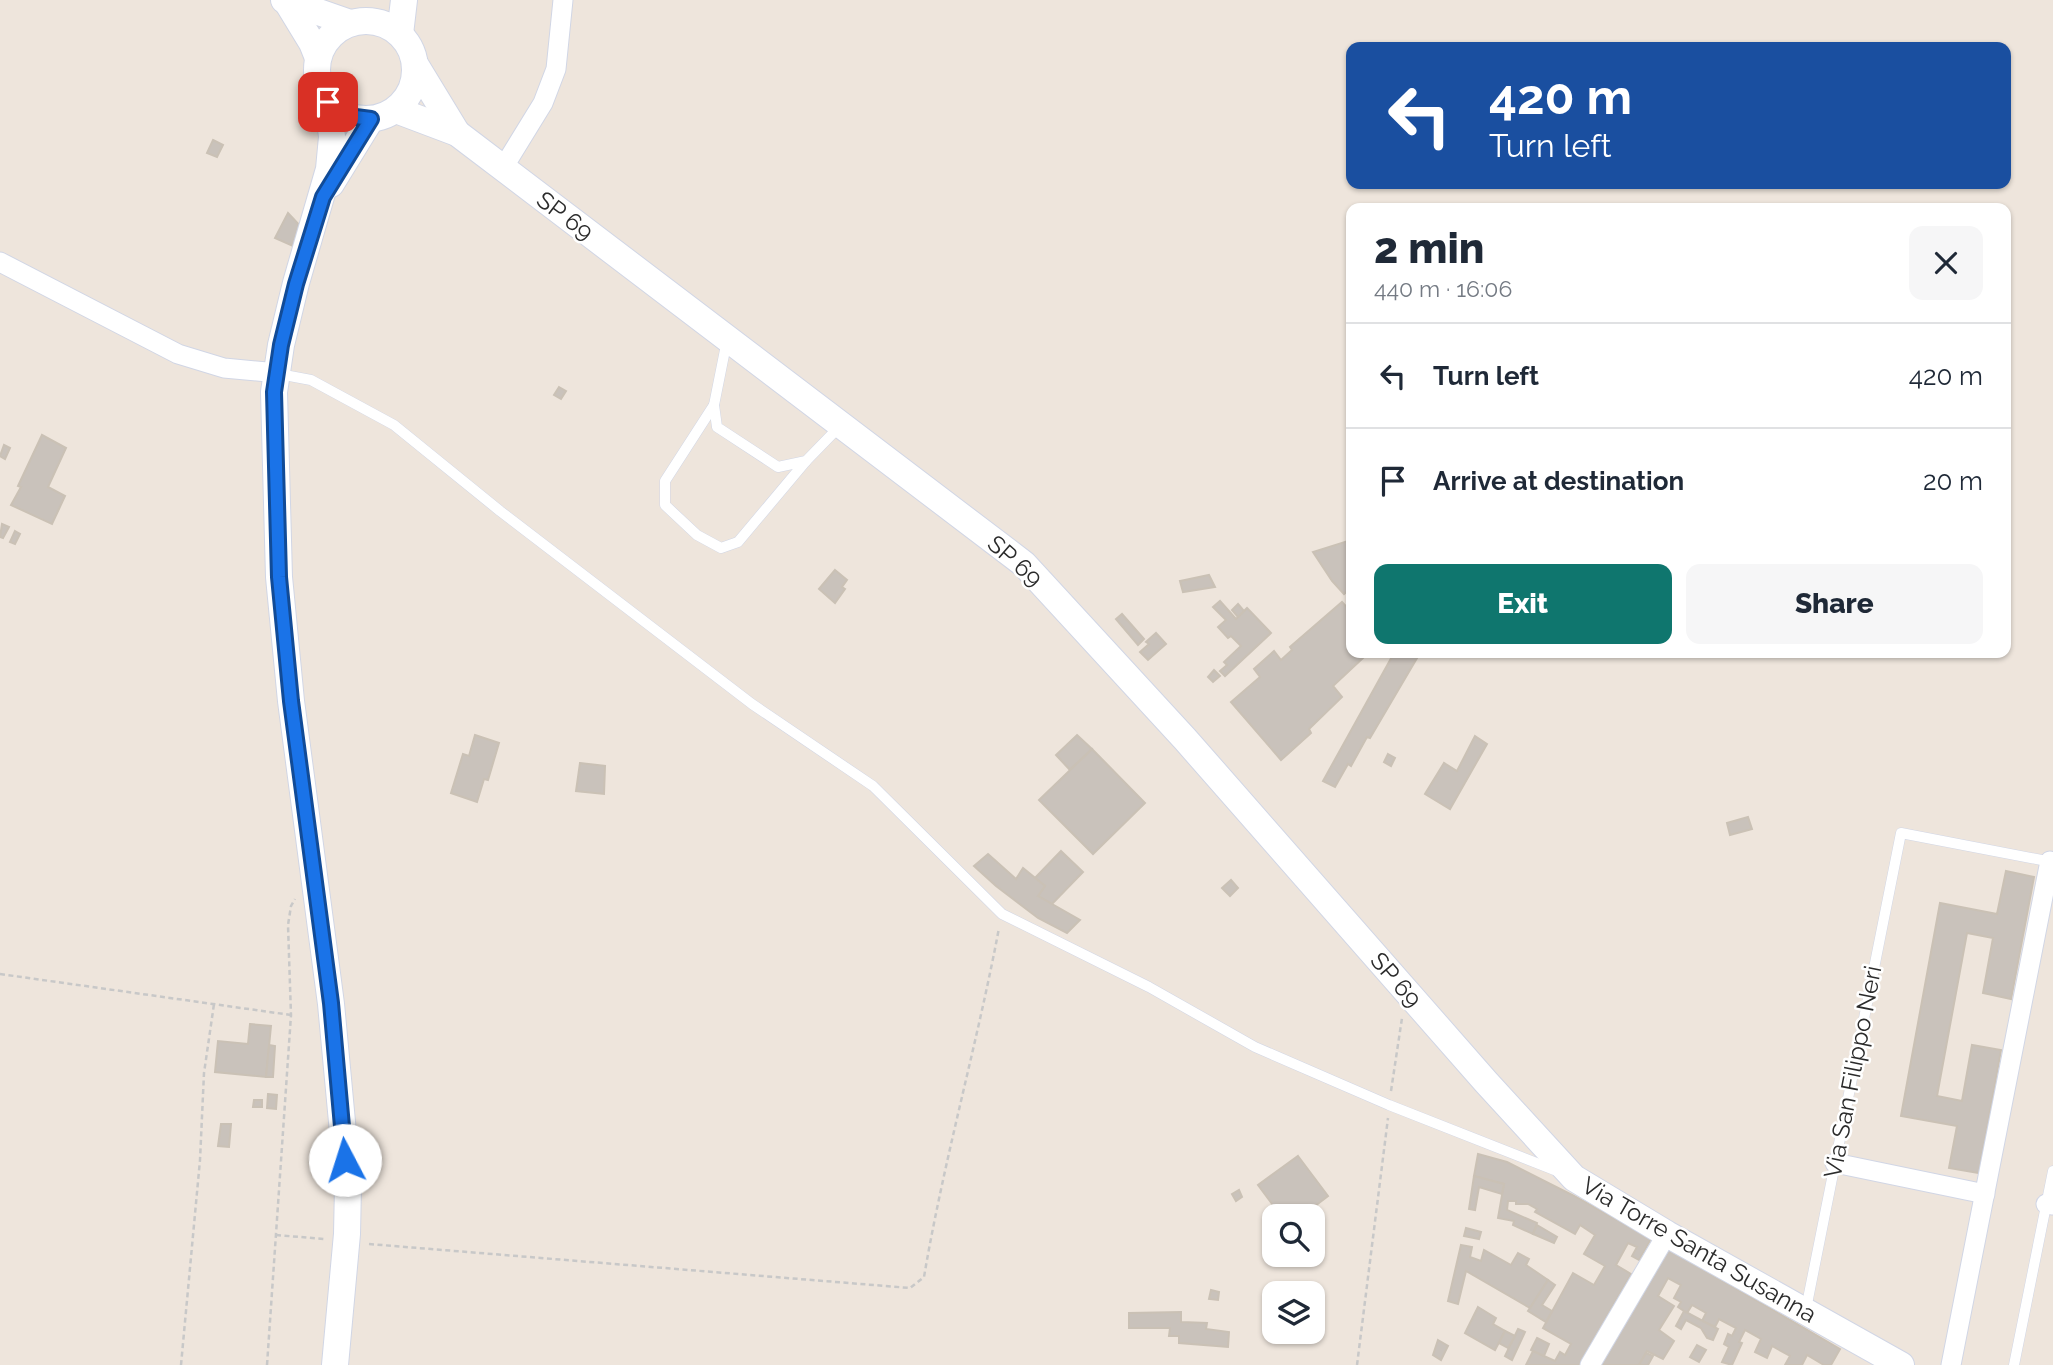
<!DOCTYPE html>
<html lang="en">
<head>
<meta charset="utf-8">
<style>
	body { margin:0; font-family:Raleway,sans-serif; background:#f6f6f7; color:#1f2937; height:100vh; display:flex; flex-direction:column; font-size:26px; white-space:nowrap }
	* { box-sizing:border-box; margin:0 }
	p { font-size:23px; color:#747a83 }
	.icon { flex:none; width:38px; height:38px; fill:none; stroke:currentColor; stroke-width:2; stroke-linecap:round; stroke-linejoin:round }
	.map { position:relative; flex:1; overflow:hidden }
	.panel { position:absolute; left:1346px; top:203px; width:665px; height:455px; display:flex; flex-direction:column; background:#fff; border-radius:14px; box-shadow:0 2px 5px #0004 }
	.panel>* { flex:none }
	.guide { position:absolute; left:1346px; top:42px; width:665px; height:147px; border-radius:14px; box-shadow:0 2px 5px #0004; background:#1a4fa0; color:#fff; overflow:hidden }
	.tools { position:absolute; left:1262px; top:1204px; display:grid; gap:14px }
	.tools a { display:grid; place-items:center; width:63px; height:63px; border-radius:14px; background:#fff; box-shadow:0 2px 5px #0004; font-size:35px }
	.pin { position:absolute; display:grid; place-items:center; width:60px; height:60px; color:#fff; margin:-30px; border-radius:14px; box-shadow:0 4px 10px #0006 }
	.me { position:absolute; width:77px; margin:-38px; rotate:355deg; stroke-linejoin:round; filter:drop-shadow(0 0 5px #0008) }
	.turn { display:flex; align-items:center; gap:24px; height:147px; padding:0 28px; font-size:32px }
	.turn .icon { width:91px; height:91px; stroke-width:2.5 }
	.turn b { display:block; font-size:49px; line-height:60px }
	.round { display:grid; place-items:center; flex:none; width:74px; height:74px; border-radius:14px; background:#f6f6f7 }
	.headline { display:flex; align-items:center; justify-content:space-between; height:119px; padding:0 28px }
	h1 { font-size:42px; font-weight:800; line-height:52px }
	.cta { display:flex; gap:14px; margin-top:auto; padding:14px 28px }
	.cta a { flex:1; height:80px; border-radius:14px; background:#0f766e; color:#fff; font-size:28px; font-weight:800; line-height:80px; text-align:center }
	.cta a+a { background:#f6f6f7; color:#1f2937 }
	ul { padding:0; list-style:none }
	li { display:flex; align-items:center; gap:21px; height:105px; padding:0 28px; border-top:2px solid #e0e1e3 }
	li div { flex:1 }
	li b { display:block; font-size:26px }
	li em { font-style:normal }
	.map>svg:first-child { display:block }
</style>
</head>
<body>
<div class="map">
<svg width="2053" height="1365" viewBox="0 0 2053 1365">
	<rect width="100%" height="100%" fill="#eee5dc"/>
	<g fill="#c9c2bb" stroke="#cac1b5" stroke-width="2">
		<polygon points="213,140 223,145 217,157 207,153"/>
		<polygon points="288,213 302,228 293,246 275,238"/>
		<polygon points="559,387 566,391 561,399 554,395"/>
		<polygon points="42,435 66,448 48,487 65,496 52,524 11,505 21,487 18,486"/>
		<polygon points="4,445 10,448 5,459 0,456"/>
		<polygon points="2,524 9,527 3,538 0,537"/>
		<polygon points="15,531 20,534 15,544 10,542"/>
		<polygon points="1351,540 1351,588 1344,594 1332,581 1313,552"/>
		<polygon points="835,570 847,580 842,587 845,589 835,603 819,589"/>
		<polygon points="1209,575 1215,587 1183,592 1180,581"/>
		<polygon points="1220,601 1236,619 1247,608 1271,633 1225,676 1220,671 1227,665 1224,662 1241,646 1231,636 1228,638 1218,627 1226,620 1213,607"/>
		<polygon points="1342,602 1351,612 1351,653 1363,653 1365,656 1333,686 1342,697 1309,729 1311,733 1281,760 1231,702 1260,677 1254,669 1274,651 1281,660 1292,650 1290,647"/>
		<polygon points="1238,604 1244,611 1238,617 1232,610"/>
		<polygon points="1122,614 1144,639 1138,645 1116,619"/>
		<polygon points="1156,633 1166,644 1148,660 1140,652 1149,644 1146,642"/>
		<polygon points="1394,653 1420,653 1370,738 1367,737 1351,766 1348,764 1335,787 1323,781"/>
		<polygon points="1214,670 1220,676 1213,682 1208,677"/>
		<polygon points="475,735 499,743 488,780 484,779 477,802 451,793 463,754 469,756"/>
		<polygon points="1077,735 1092,749 1070,770 1056,755"/>
		<polygon points="1475,736 1487,744 1450,809 1425,794 1444,763 1457,771"/>
		<polygon points="1092,749 1145,803 1093,854 1039,800"/>
		<polygon points="1388,754 1395,758 1391,766 1384,762"/>
		<polygon points="580,763 605,766 604,794 576,791"/>
		<polygon points="1748,817 1752,829 1730,835 1727,823"/>
		<polygon points="1061,851 1083,872 1052,904 1038,896 1045,886 1035,878"/>
		<polygon points="988,854 1016,879 1023,868 1045,886 1038,896 1080,920 1067,933 1038,918 996,886 974,866"/>
		<polygon points="2006,871 2034,877 2011,999 1983,993 1993,938 1967,933 1937,1096 1962,1101 1972,1045 2001,1050 1979,1173 1949,1168 1957,1126 1901,1116 1940,903 1997,914"/>
		<polygon points="1231,880 1238,888 1230,896 1222,888"/>
		<polygon points="250,1024 271,1026 266,1077 215,1072 218,1041 248,1044"/>
		<polygon points="269,1045 275,1046 273,1077 266,1077"/>
		<polygon points="268,1094 277,1095 276,1109 267,1108"/>
		<polygon points="254,1100 262,1100 262,1107 253,1107"/>
		<polygon points="221,1124 231,1124 229,1147 218,1146"/>
		<polygon points="1478,1154 1507,1162 1574,1196 1651,1239 1639,1260 1632,1256 1637,1247 1628,1243 1616,1265 1631,1274 1579,1365 1526,1365 1533,1351 1555,1361 1560,1352 1565,1355 1571,1344 1543,1328 1573,1273 1594,1285 1605,1266 1584,1254 1595,1235 1580,1225 1575,1234 1535,1212 1537,1209 1528,1204 1516,1204 1516,1201 1508,1201 1507,1210 1537,1223 1533,1234 1513,1225 1514,1221 1498,1218 1504,1184 1474,1176"/>
		<polygon points="1298,1156 1328,1196 1302,1216 1285,1216 1283,1214 1281,1216 1258,1185"/>
		<polygon points="1474,1176 1504,1184 1502,1194 1479,1187 1475,1210 1469,1209"/>
		<polygon points="1239,1190 1242,1197 1236,1201 1232,1194"/>
		<polygon points="1537,1225 1557,1237 1554,1243 1533,1234"/>
		<polygon points="1466,1228 1481,1232 1479,1239 1464,1236"/>
		<polygon points="1461,1245 1472,1247 1470,1257 1481,1261 1484,1250 1511,1265 1518,1253 1529,1259 1526,1265 1548,1280 1530,1308 1466,1271 1458,1304 1448,1301"/>
		<polygon points="1666,1248 1840,1349 1831,1365 1824,1365 1807,1355 1802,1365 1785,1365 1790,1356 1772,1346 1767,1358 1755,1352 1761,1339 1745,1330 1739,1342 1742,1343 1732,1365 1722,1362 1729,1347 1724,1344 1728,1334 1732,1336 1736,1328 1719,1319 1715,1327 1702,1321 1706,1313 1692,1305 1687,1313 1678,1307 1681,1302 1674,1298 1681,1285 1668,1278 1658,1296 1674,1306 1659,1330 1674,1341 1663,1359 1647,1351 1639,1365 1598,1365"/>
		<polygon points="1548,1280 1555,1285 1542,1305 1552,1311 1546,1322 1528,1311"/>
		<polygon points="1211,1290 1219,1292 1218,1300 1209,1299"/>
		<polygon points="1478,1307 1496,1318 1493,1324 1505,1331 1495,1350 1465,1333"/>
		<polygon points="1684,1311 1718,1329 1713,1340 1707,1338 1701,1328 1686,1320 1681,1329 1676,1326"/>
		<polygon points="1181,1312 1181,1322 1207,1323 1206,1329 1229,1332 1228,1347 1179,1343 1179,1336 1169,1336 1170,1328 1129,1328 1129,1313"/>
		<polygon points="1518,1329 1525,1332 1512,1360 1505,1356"/>
		<polygon points="1505,1331 1515,1336 1508,1348 1499,1343"/>
		<polygon points="1537,1338 1549,1344 1544,1356 1531,1350"/>
		<polygon points="1438,1340 1448,1346 1441,1360 1433,1355"/>
		<polygon points="1697,1345 1706,1350 1699,1362 1690,1357"/>
		<polygon points="1646,1353 1653,1356 1648,1365 1639,1365"/>
	</g>
	<g fill="none" stroke-linecap="round" stroke-linejoin="round">
		<defs>
			<g id="lane">
				<polyline points="727,340 714,405 717,427 778,467 806,461 841,425"/>
				<polyline points="279,374 311,380 394,425 500,511 752,704 873,786 1002,914 1149,987 1255,1047 1389,1105 1557,1171"/>
				<polyline points="714,405 665,481 665,505 697,535 721,548 738,542 806,461"/>
				<polyline points="1806,1309 1901,833 2052,862"/>
				<polyline points="2014,1365 2053,1171"/>
			</g>
			<g id="street">
				<polyline points="503,168 543,103 556,69 563,0"/>
				<polyline points="0,262 178,354 224,368 278,373"/>
				<polyline points="1835,1163 1985,1194"/>
				<polyline points="2046,1204 2053,1205"/>
				<polyline points="1590,1365 1667,1234"/>
				<polyline points="1951,1365 2050,861"/>
			</g>
			<g id="secondary">
				<polyline points="284,0 350,23"/>
				<polyline points="287,2 312,43 318,58"/>
				<circle cx="366" cy="70" r="49"/>
				<polyline points="400,34 404,0"/>
				<polyline points="415,64 457,133"/>
				<polyline points="328,102 332,137 329,169 296,283 281,345 274,392 279,577 291,701 331,1004 348,1186 347,1234 335,1365"/>
				<polyline points="396,110 457,133 1024,564 1185,739 1486,1082 1574,1178 1667,1234 1901,1365"/>
				<polyline points="331,184 371,119"/>
			</g>
		</defs>
		<use href="#lane" stroke="#d1d6e5" stroke-width="11"/>
		<use href="#street" stroke="#d1d6e5" stroke-width="21"/>
		<use href="#secondary" stroke="#d1d6e5" stroke-width="28"/>
		<g stroke="#c8c8c8" stroke-width="2.5" stroke-dasharray="5 3.5" stroke-linecap="butt">
			<polyline points="0,974 291,1015"/>
			<polyline points="1391,1091 1402,1018"/>
			<polyline points="276,1235 324,1239"/>
			<path d="M369,1244l541,44 14,-11c20,-118 53,-232 75,-349"/>
			<polyline points="181,1365 200,1160 204,1073 214,1004"/>
			<polyline points="267,1365 291,1015 288,925 291,906 295,899"/>
			<polyline points="1357,1365 1388,1118"/>
		</g>
		<use href="#lane" stroke="#fff" stroke-width="10"/>
		<use href="#street" stroke="#fff" stroke-width="19"/>
		<use href="#secondary" stroke="#fff" stroke-width="26"/>
	</g>
	<g fill="none" stroke-linecap="round" stroke-linejoin="round">
		<defs>
			<polyline id="route" points="328,102 348,116 371,119 323,197 296,284 281,345 274,392 279,577 291,701 331,1003 345,1160"/>
		</defs>
		<use href="#route" stroke="#114b97" stroke-width="18"/>
		<use href="#route" stroke="#1a73e8" stroke-width="12"/>
	</g>
	<g text-anchor="middle" stroke-width="5" stroke-linejoin="round" paint-order="stroke">
		<g font-size="24" fill="#2b2b2b" stroke="#fff">
			<text transform="translate(565 216) rotate(37)" y="8">SP 69</text>
			<text transform="translate(1015 561) rotate(41)" y="8">SP 69</text>
			<text transform="translate(1396 980) rotate(49)" y="8">SP 69</text>
			<text transform="translate(1853 1072) rotate(-79)" y="8">Via San Filippo Neri</text>
			<text transform="translate(1699 1250) rotate(30)" y="8">Via Torre Santa Susanna</text>
		</g>
	</g>
</svg>
<div class="tools">
<a><svg class="icon" aria-label="search" viewBox="0 0 24 24"><circle cx="10" cy="10" r="6"/><path d="M15 15l6 6"/></svg></a>
<a><svg class="icon" aria-label="layers" viewBox="0 0 24 24"><path d="M12 4l9 5-9 5-9-5zM3 14l9 5 9-5"/></svg></a>
</div>
<div class="pin" style="left:328px;top:102px;background:#d93025"><svg class="icon" aria-label="arrive" viewBox="0 0 24 24"><path d="M6 21V4h12l-3 4 3 4H6"/></svg></div>
<svg class="me" style="left:345px;top:1160px" viewBox="-20 -20 40 40"><circle r="19" fill="#fff"/><path d="M0-13L10 11 0 6-10 11z" fill="#1a73e8"/></svg>
<div class="guide">
<div class="turn"><svg class="icon" aria-label="left" viewBox="0 0 24 24"><path d="M17 20v-9H6M10 6l-5 5 5 5"/></svg><div><b>420 m</b>Turn left</div></div>
</div>
<section class="panel">
<div class="headline"><div><h1>2 min</h1><p>440 m · 16:06</p></div><a class="round"><svg class="icon" aria-label="close" viewBox="0 0 24 24"><path d="M6 6l12 12M18 6L6 18"/></svg></a></div>
<ul>
<li><svg class="icon" aria-label="left" viewBox="0 0 24 24"><path d="M17 20v-9H6M10 6l-5 5 5 5"/></svg><div><b>Turn left</b></div><em>420 m</em></li>
<li><svg class="icon" aria-label="arrive" viewBox="0 0 24 24"><path d="M6 21V4h12l-3 4 3 4H6"/></svg><div><b>Arrive at destination</b></div><em>20 m</em></li>
</ul>
<div class="cta"><a>Exit</a><a>Share</a></div>
</section>
</div>
</body>
</html>
